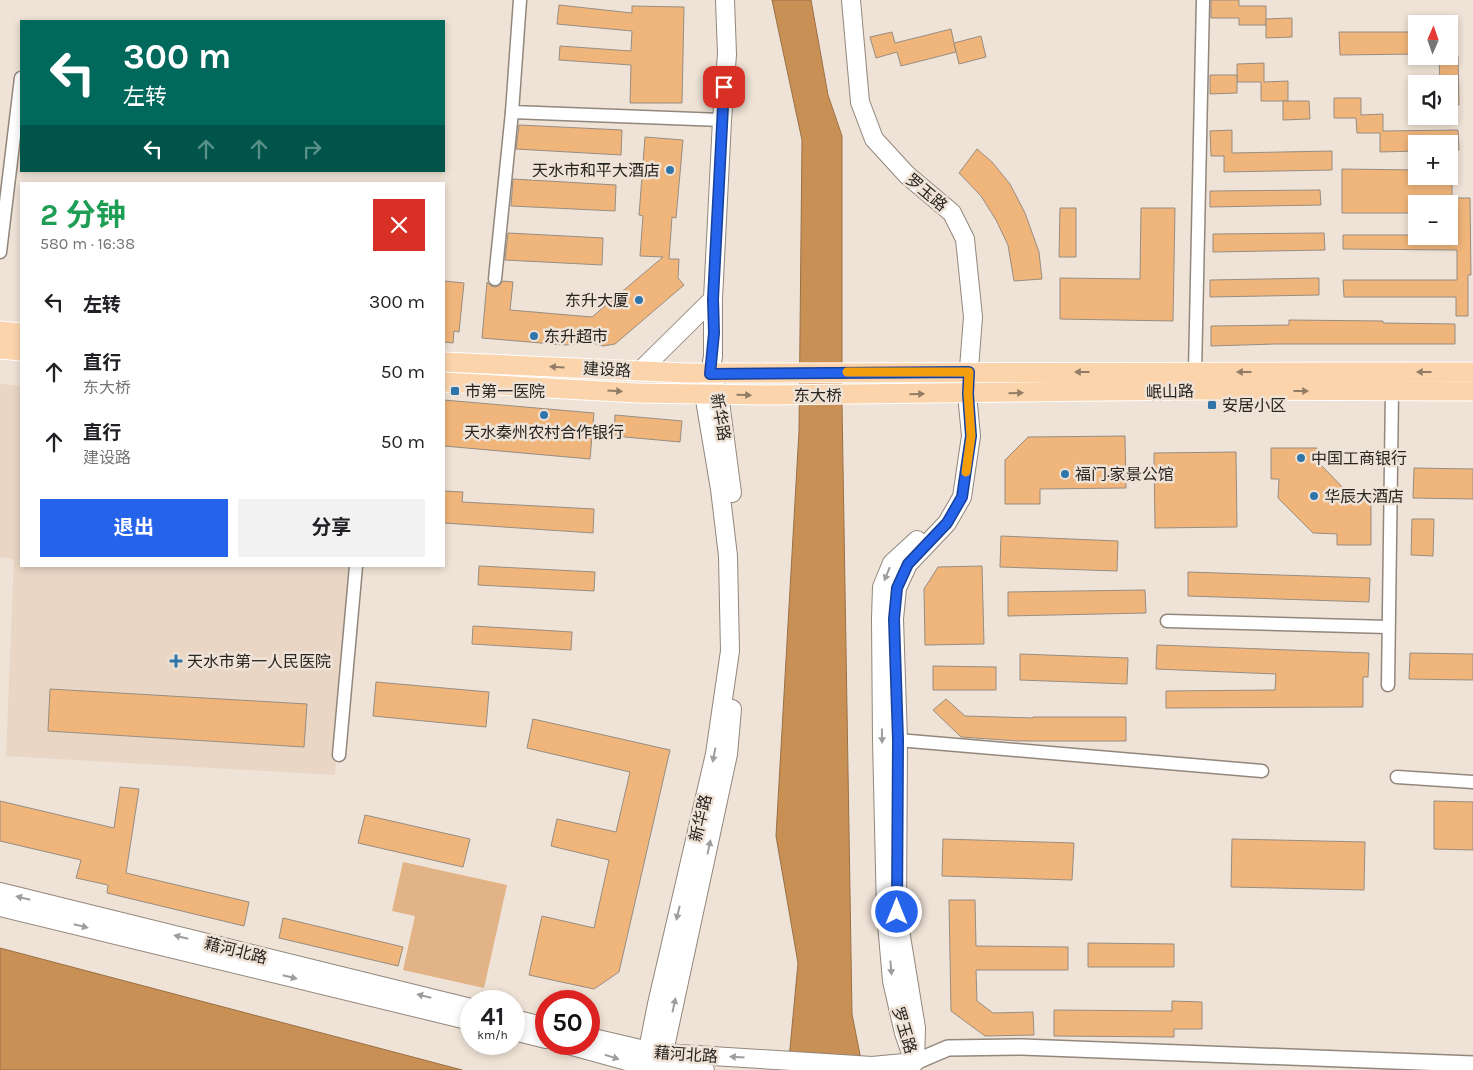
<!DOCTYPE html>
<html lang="zh">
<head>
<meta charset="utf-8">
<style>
	body { margin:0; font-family:Karla,"Noto Sans SC",sans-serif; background:#f2f2f2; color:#202124; height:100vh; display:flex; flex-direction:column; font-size:19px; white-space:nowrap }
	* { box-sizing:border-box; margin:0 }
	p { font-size:16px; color:#757577 }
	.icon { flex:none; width:28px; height:28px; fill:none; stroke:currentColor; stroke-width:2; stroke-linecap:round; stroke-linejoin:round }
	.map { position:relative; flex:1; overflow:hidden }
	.side { position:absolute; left:20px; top:182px; width:425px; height:385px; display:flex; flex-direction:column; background:#fff; border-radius:0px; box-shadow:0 2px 8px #0003 }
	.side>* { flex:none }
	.top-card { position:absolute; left:20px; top:20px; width:425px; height:152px; border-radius:0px; box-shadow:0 2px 8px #0003; background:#00695c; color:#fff; overflow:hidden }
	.needle { width:32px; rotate:2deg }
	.fabs { position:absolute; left:1408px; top:15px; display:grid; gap:10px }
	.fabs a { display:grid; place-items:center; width:50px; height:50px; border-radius:0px; background:#fff; box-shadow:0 2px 8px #0003; font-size:25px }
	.speed { position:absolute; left:460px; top:990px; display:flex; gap:10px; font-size:25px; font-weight:700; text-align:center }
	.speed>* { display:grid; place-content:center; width:65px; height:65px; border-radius:50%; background:#fff; box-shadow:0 2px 8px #0003; line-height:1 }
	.speed small { font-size:12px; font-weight:400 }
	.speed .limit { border:8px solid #d22; background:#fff; color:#111 }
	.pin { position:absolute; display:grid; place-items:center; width:42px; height:42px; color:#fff; margin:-21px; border-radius:10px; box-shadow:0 2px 8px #0006 }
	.me { position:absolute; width:55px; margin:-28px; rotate:0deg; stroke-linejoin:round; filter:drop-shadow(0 0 4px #0008) }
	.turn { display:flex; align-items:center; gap:18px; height:105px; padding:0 20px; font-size:22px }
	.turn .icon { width:65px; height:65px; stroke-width:2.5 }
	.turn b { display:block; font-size:35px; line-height:42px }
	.lanes { display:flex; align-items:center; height:48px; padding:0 20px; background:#0003; justify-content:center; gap:25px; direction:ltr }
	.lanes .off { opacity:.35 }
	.round { display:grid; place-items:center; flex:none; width:52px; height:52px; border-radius:0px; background:#f2f2f2 }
	.overview { display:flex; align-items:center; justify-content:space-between; height:85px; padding:0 20px }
	h1 { font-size:30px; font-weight:700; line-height:38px; color:#1e9e55 }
	.primary-button { display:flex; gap:10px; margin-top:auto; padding:10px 20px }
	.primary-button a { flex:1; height:58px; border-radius:0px; background:#2563eb; color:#fff; font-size:20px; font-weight:700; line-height:58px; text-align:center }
	.primary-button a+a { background:#f2f2f2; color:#202124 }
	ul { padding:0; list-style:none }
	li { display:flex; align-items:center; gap:15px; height:70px; padding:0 20px }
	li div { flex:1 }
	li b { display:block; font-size:19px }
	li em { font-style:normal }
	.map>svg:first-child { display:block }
</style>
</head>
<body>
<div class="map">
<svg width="1473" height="1070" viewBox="0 0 1473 1070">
	<rect width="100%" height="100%" fill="#efe2d6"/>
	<polygon fill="#e9d6c5" points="0,384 21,386 21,566 348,566 335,775 6,756 14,559 0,557"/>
	<polygon fill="#e1b387" points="403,862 507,885 484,988 403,970 415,916 392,911"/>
	<g fill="#c99056" stroke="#997046">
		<polygon points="772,0 811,0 828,95 842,136 842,404 852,1014 863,1070 788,1070 798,963 776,836 799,431 802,140"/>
		<polygon points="0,948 462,1070 0,1070"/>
	</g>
	<g fill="#f0b57a" stroke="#988d82">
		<polygon points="1211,0 1239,0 1239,6 1266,6 1266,25 1239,25 1239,18 1211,18"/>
		<polygon points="559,5 632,13 632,6 684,7 682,103 630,103 631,65 559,60 560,46 631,51 632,31 557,24"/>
		<polygon points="1292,18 1292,37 1266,38 1266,19"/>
		<polygon points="951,29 956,52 901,66 897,52 876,58 870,37 892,32 895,43"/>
		<polygon points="1339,32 1416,32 1416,54 1340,55"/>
		<polygon points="981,36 986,57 959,64 954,43"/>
		<polygon points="1439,56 1458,56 1459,105 1449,105 1449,84 1440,84"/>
		<polygon points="1264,63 1264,82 1288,81 1288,101 1261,101 1261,82 1237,82 1237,64"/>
		<polygon points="1210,75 1237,75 1237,93 1210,94"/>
		<polygon points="1334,98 1361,98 1361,115 1383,114 1383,131 1458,130 1459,150 1449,151 1449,144 1416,144 1416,151 1380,152 1380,133 1357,133 1356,118 1334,118"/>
		<polygon points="1283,101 1309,101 1310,119 1283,120"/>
		<polygon points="519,125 622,130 621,155 516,149"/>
		<polygon points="1232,130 1232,153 1332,151 1332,170 1224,172 1224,156 1211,156 1210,131"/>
		<polygon points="645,137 683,140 676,218 672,217 669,259 679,259 678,278 684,285 615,344 603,346 593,343 564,345 482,338 487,282 491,286 495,287 499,286 503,281 513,282 510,310 592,317 663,257 640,256 643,216 639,215"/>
		<polygon points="977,149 992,162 1010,184 1025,213 1039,252 1042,279 1014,281 1008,245 996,220 981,196 959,173"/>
		<polygon points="1342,169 1416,170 1416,176 1452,176 1452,198 1470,198 1471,275 1468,275 1468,316 1456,316 1456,297 1344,297 1343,280 1457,280 1457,250 1343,249 1343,235 1453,235 1453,213 1449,213 1449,204 1416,204 1416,213 1342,213"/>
		<polygon points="513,179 616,185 615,211 511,206"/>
		<polygon points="1320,190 1321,205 1210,207 1210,191"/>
		<polygon points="1060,208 1076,208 1076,257 1059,257"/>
		<polygon points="1141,208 1175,208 1173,321 1060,319 1060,278 1140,279"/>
		<polygon points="508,233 603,238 602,265 505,260"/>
		<polygon points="1324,233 1325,250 1213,252 1213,234"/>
		<polygon points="1319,278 1319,295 1210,297 1210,280"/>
		<polygon points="444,281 464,283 459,332 454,331 453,343 444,342"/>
		<polygon points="1289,320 1383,321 1383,323 1455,324 1455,344 1275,344 1211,346 1211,326 1289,325"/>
		<polygon points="444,400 594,413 590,459 444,446"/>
		<polygon points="615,415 682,421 680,442 614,436"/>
		<polygon points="1125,436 1126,488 1040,489 1040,504 1005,504 1005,460 1028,437"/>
		<polygon points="1271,448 1317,448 1317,461 1353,498 1371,498 1371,545 1337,545 1337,534 1313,533 1278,498 1279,479 1271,479"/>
		<polygon points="1236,452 1237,527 1155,528 1154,453"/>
		<polygon points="1414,468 1473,469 1473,499 1413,498"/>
		<polygon points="444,491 463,492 462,502 594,509 593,533 444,523"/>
		<polygon points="1412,519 1434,519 1433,556 1411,555"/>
		<polygon points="1001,536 1118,541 1117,571 1000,567"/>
		<polygon points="479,566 595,572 594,591 478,585"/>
		<polygon points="982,566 984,644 925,645 924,589 938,567"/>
		<polygon points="1188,572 1370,578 1369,602 1188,596"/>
		<polygon points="1145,590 1146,613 1008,616 1008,592"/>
		<polygon points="473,626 572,632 571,650 472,644"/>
		<polygon points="1157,645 1369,653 1368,677 1363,677 1363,707 1166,708 1166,691 1275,690 1276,674 1156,669"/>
		<polygon points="1410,653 1473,654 1473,680 1409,679"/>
		<polygon points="1020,654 1128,658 1127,684 1020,680"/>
		<polygon points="933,666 996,667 996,690 933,690"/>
		<polygon points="376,682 489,692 486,727 373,716"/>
		<polygon points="50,689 307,704 304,747 48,731"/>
		<polygon points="946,699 965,716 1033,718 1033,717 1126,717 1126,741 1018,741 961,737 933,710"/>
		<polygon points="533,719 670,750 619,972 594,989 529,975 542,916 594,928 609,860 551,846 557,819 616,832 630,772 527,748"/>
		<polygon points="120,787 139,789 126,873 249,902 244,926 107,893 108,885 76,878 81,860 0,841 0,801 114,828"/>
		<polygon points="1434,801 1473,802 1473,850 1434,849"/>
		<polygon points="365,815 470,839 463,867 358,843"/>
		<polygon points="943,839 1074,843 1072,880 942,876"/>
		<polygon points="1232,839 1365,842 1364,890 1231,887"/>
		<polygon points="949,900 975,900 976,946 1068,947 1068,970 976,970 977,1001 993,1013 1033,1012 1034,1035 985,1036 951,1011"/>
		<polygon points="283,918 403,947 398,966 279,938"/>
		<polygon points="1088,943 1174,944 1174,967 1088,967"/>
		<polygon points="1172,1001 1202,1002 1202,1029 1174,1029 1174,1037 1054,1036 1054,1010 1172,1011"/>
	</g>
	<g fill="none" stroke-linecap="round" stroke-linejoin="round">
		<defs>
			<g id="minor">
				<polyline points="520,0 512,112 722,120"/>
				<polyline points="0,252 21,78"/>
				<polyline points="495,279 512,112"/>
				<polyline points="1195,372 1203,0"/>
				<polyline points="1167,621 1388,627"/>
				<polyline points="1388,685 1392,391"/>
				<polyline points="898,740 1262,771"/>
				<polyline points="339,755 356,566"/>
				<polyline points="1397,777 1473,782"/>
			</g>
			<polyline id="tertiary" points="915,1062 948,1048 1022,1047 1473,1064"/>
			<g id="secondary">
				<polyline points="851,0 860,102 874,139 907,175 952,213 965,239 973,317 967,394 971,436 962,497 947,523 908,564 897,588 894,619 898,740 897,912 916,1028 915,1062"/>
				<polyline points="640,371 713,299"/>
				<polyline points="713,381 719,394 732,493"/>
				<polyline points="0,892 471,1008"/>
				<polyline points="0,907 471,1021"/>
				<polyline points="514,1019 546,1027"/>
				<polyline points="514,1031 546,1039"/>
				<polyline points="589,1037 649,1051 664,1053 872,1066 915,1062"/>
				<polyline points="565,1044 645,1066 661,1066 705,1070"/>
				<polyline points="912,1056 904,1033 892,981 886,912 882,739 881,619 882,587 892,563 917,540"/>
				<polyline points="644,1070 657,1004 715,754 730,651 728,556 720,489 704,394 710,374 713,356 713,299 722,120 727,54 725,0"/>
				<polyline points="660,1070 728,754 732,709"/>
			</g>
			<g id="primary">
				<polyline points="0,331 21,333"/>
				<polyline points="0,349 21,351"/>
				<polyline points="444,362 686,373 1473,372"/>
				<polyline points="444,382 637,393 768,395 1195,390 1473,391"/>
			</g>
		</defs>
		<use href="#minor" stroke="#92877c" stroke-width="15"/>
		<use href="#tertiary" stroke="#92877c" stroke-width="18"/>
		<use href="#secondary" stroke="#92877c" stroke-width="20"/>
		<use href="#primary" stroke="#fff" stroke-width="21"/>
		<use href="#minor" stroke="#fff" stroke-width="12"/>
		<use href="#tertiary" stroke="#fff" stroke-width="15"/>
		<use href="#secondary" stroke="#fff" stroke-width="18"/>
		<use href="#primary" stroke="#fbd4ac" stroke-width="19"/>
	</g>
	<defs><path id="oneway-solid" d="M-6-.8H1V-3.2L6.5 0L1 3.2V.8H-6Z" transform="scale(1.25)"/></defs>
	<g fill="#927c66">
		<use href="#oneway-solid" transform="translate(557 367) rotate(-177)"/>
		<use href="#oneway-solid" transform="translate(1082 372) rotate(-180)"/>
		<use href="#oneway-solid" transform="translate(1244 372) rotate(-180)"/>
		<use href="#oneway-solid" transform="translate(1424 372) rotate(-180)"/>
		<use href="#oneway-solid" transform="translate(615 391) rotate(3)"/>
		<use href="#oneway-solid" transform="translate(1301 391)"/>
		<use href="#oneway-solid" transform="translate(1016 393) rotate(-1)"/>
		<use href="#oneway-solid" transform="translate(917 394) rotate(-1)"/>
		<use href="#oneway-solid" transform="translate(744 395) rotate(1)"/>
	</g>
	<g fill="#9f9d9b">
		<use href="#oneway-solid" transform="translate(887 574) rotate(112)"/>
		<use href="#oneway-solid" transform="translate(882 736) rotate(89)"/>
		<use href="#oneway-solid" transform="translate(714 755) rotate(101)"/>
		<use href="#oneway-solid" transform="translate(709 847) rotate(-78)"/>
		<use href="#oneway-solid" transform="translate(23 898) rotate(-166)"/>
		<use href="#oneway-solid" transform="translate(678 913) rotate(103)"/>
		<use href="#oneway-solid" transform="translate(81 926) rotate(14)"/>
		<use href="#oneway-solid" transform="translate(181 937) rotate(-166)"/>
		<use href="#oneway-solid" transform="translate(891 968) rotate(85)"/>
		<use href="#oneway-solid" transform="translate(290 977) rotate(14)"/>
		<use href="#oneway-solid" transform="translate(424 996) rotate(-166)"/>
		<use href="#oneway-solid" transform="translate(674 1005) rotate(-78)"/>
		<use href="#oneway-solid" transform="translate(612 1057) rotate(17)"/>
		<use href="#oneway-solid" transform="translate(737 1057) rotate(-177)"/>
	</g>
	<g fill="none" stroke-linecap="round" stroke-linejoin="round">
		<defs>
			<polyline id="route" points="724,87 713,299 714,333 710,374 969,372 968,394 971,436 962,497 947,523 908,564 897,588 894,619 898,740 897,912"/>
		</defs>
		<use href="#route" stroke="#184099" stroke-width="12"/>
		<use href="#route" stroke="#2563eb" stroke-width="9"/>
		<polyline stroke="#f59e0b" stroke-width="9" points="847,372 969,372 968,394 971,436 966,472"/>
	</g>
	<g fill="#3075aa" stroke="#efe2d6" stroke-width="2">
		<circle cx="670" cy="170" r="5"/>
		<circle cx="639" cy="300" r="5"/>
		<circle cx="534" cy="336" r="5"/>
		<rect x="450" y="386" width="10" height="10" rx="2.5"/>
		<rect x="1207" y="400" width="10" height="10" rx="2.5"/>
		<circle cx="544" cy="415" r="5"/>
		<circle cx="1301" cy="458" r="5"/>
		<circle cx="1065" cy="474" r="5"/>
		<circle cx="1314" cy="496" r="5"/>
		<path d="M173.5 653.5h5v5h5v5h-5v5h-5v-5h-5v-5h5z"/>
	</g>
	<g text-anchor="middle" stroke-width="5" stroke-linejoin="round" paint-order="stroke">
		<g font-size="16" fill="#292520" stroke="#efe2d6" text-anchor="start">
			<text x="660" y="176" text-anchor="end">天水市和平大酒店</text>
			<text x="629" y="306" text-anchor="end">东升大厦</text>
			<text x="544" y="342">东升超市</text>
			<text x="465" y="397">市第一医院</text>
			<text x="1222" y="411">安居小区</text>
			<text x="544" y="438" text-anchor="middle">天水秦州农村合作银行</text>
			<text x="1311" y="464">中国工商银行</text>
			<text x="1075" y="480">福门·家景公馆</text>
			<text x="1324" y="502">华辰大酒店</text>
			<text x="187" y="667">天水市第一人民医院</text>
		</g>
		<g font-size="16" fill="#292520" stroke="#efe2d6">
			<text transform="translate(927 192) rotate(40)" y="6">罗玉路</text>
			<text transform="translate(607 369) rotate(3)" y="6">建设路</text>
			<text transform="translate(1170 391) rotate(-1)" y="6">岷山路</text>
			<text x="818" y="401">东大桥</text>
			<text transform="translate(721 417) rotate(80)" y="6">新华路</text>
			<text transform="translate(700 818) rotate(-77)" y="6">新华路</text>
			<text transform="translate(236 950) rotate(14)" y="6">藉河北路</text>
			<text transform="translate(905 1030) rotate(73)" y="6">罗玉路</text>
			<text transform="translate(686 1054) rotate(4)" y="6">藉河北路</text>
		</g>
	</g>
</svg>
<div class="fabs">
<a><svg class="needle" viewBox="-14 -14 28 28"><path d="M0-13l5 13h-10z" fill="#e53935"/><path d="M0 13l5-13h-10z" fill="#757577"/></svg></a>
<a><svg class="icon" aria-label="sound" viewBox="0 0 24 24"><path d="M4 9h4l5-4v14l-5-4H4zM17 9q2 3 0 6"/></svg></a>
<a>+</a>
<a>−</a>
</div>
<div class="speed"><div>41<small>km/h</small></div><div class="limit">50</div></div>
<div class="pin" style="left:724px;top:87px;background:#d93025"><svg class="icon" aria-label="arrive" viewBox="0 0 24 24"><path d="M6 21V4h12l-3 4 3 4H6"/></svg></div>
<svg class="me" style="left:897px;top:912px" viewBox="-20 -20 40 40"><circle r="17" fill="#2563eb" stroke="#fff" stroke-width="3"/><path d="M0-11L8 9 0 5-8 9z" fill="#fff"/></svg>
<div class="top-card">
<div class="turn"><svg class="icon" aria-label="left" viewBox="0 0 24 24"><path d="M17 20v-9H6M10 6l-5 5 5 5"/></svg><div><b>300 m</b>左转</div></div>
<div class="lanes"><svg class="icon" aria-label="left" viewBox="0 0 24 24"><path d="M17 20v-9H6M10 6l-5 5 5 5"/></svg><svg class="icon off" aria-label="ahead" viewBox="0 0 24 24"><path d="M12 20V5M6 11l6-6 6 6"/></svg><svg class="icon off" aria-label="ahead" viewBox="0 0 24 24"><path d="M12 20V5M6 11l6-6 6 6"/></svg><svg class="icon off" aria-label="right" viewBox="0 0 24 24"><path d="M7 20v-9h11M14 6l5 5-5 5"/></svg></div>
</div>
<section class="side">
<div class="overview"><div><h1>2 分钟</h1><p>580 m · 16:38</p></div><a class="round" style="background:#d93025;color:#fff"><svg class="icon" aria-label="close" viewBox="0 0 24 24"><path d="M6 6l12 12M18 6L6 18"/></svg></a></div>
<ul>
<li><svg class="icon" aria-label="left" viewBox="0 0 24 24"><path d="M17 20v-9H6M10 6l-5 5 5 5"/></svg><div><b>左转</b></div><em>300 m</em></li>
<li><svg class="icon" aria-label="ahead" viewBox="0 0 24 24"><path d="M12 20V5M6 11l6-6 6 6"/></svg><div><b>直行</b><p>东大桥</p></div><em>50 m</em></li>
<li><svg class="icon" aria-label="ahead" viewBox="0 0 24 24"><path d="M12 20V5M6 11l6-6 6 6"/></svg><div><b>直行</b><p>建设路</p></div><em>50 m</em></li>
</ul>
<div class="primary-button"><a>退出</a><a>分享</a></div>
</section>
</div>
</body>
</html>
